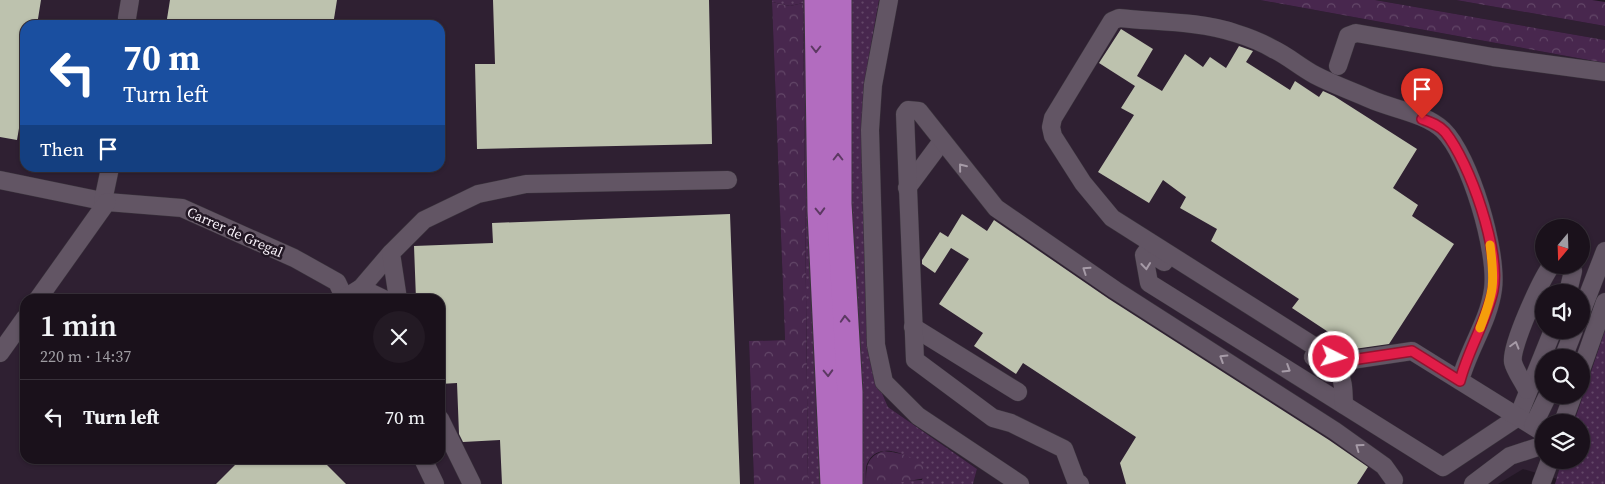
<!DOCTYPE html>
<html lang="en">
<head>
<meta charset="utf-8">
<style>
	body { margin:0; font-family:"Source Serif 4",serif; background:#231a24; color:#f1f3f6; height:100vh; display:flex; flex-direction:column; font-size:19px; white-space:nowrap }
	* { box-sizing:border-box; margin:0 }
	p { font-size:16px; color:#9f9da3 }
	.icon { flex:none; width:28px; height:28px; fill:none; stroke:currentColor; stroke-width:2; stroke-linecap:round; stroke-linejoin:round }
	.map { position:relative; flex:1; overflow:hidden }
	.sheet { position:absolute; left:20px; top:294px; width:425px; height:170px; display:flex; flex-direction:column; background:#1a111b; border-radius:15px; box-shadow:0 1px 4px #0004,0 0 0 1px #38313a }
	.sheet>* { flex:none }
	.guide { position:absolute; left:20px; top:20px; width:425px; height:152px; border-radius:15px; box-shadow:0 1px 4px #0004,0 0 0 1px #38313a; background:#1a4fa0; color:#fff; overflow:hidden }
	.needle { width:32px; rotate:199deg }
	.fabs { position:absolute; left:1535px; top:219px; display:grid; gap:10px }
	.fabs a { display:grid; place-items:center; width:55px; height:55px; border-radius:50%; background:#1a111b; box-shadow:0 1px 4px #0004,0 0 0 1px #38313a; font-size:25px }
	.pin { position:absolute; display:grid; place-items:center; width:42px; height:42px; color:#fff; margin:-51px -21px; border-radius:50% 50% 50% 0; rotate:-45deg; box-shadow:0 0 5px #0007 }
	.pin .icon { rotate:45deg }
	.me { position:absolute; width:55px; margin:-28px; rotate:95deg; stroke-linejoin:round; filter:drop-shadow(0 0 4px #0008) }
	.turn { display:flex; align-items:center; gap:18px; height:105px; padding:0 20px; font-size:22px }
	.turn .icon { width:65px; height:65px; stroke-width:2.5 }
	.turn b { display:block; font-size:35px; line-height:42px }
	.then { display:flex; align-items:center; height:48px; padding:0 20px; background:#0003; gap:10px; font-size:19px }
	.round { display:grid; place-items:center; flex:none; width:52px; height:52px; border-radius:26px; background:#231a24 }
	.head { display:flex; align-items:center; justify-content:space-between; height:85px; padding:0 20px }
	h1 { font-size:30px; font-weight:600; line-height:38px }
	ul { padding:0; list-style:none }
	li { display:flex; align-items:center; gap:15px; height:75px; padding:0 20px; border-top:1px solid #38313a }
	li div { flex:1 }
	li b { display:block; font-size:19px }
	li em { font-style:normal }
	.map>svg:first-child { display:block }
</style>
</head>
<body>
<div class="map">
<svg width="1605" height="484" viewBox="0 0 1605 484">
	<defs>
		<pattern id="grass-dots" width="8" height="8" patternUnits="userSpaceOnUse" patternTransform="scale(1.25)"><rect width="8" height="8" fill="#48274e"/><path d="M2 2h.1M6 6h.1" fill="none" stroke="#634768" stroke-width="1.8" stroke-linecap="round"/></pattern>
		<pattern id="forest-crowns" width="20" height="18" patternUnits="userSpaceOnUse" patternTransform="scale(1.25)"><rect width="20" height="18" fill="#48274e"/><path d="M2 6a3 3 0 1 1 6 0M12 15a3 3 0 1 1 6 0" fill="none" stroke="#634768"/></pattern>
	</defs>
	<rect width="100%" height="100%" fill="#221724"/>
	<g fill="#2f2032" fill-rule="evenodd">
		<path d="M0,0h772l13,340 -36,1 5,143h-754zM25,25h415v143h-415zM25,299h415v160h-415z"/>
		<path d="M879,0h381l345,63v267l-31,92h-30v38h18l-5,19 -34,-10 -25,15h-525l4,-15 -89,-62 -15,-35 -9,-152v-135zM1544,228h37v37h-37zM1544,292h37v38h-37zM1544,358h37v37h-37z"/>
		<polygon points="1375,0 1456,0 1605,26 1605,40"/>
	</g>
	<g fill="url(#grass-dots)">
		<path d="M772,0h107l-15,85v135l9,152 15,35 89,62 -4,15h-82l8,-3 23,-1 3,-11c-13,-13 -47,-31 -58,-5 -2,6 -1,14 -1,20h-58l-5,-481 -13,3 -18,-4z"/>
		<polygon points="1605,330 1605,484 1555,484 1562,460 1581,460 1581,422 1574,422"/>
	</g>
	<g fill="url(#forest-crowns)">
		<polygon points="1260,0 1375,0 1605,40 1605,63"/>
		<polygon points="1456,0 1592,0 1605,2 1605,26"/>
		<polygon points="772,2 790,6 803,3 808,484 754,484 749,341 785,340"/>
		<path d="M884,451c17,2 34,5 44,22l-2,5 -35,6h-25c0,-16 0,-28 18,-33z"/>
	</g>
	<g fill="#bdc2ae">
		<polygon points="0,0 41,0 37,25 25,25 25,93 17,140 0,137"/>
		<polygon points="170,0 337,0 333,25 166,25"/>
		<polygon points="493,0 709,0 712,144 477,149 475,64 495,64"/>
		<polygon points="1121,29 1153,49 1137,76 1162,91 1185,54 1203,67 1210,57 1226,68 1239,46 1253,51 1246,62 1290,90 1295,81 1319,97 1323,91 1334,96 1417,149 1393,188 1418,205 1412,216 1454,244 1389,344 1354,349 1292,308 1299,299 1211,241 1217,229 1180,208 1186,197 1163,180 1149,203 1098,172 1134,115 1121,108 1135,86 1099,63"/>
		<polygon points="730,214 740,484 502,484 500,440 463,442 459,434 457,383 440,384 440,299 416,299 414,246 493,243 492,223"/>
		<polygon points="962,214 987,231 994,220 1109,299 1329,440 1368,467 1357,484 1126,484 1120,463 1136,437 1023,363 1016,374 974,346 983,333 939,304 969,259 951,248 935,273 922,264 922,260 940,232 948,237"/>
		<polygon points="241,459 321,459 346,484 216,484"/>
	</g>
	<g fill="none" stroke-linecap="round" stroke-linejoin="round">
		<defs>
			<g id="minor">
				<polyline points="889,0 873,85 870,130 876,345 884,382 918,416 1020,484"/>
				<polyline points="128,25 127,18 130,0"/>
				<polyline points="1338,66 1348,36 1356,33 1493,57 1605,72"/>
				<polyline points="0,180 107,202 182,208 294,258 337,282 345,299"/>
				<polyline points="907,188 942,141"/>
				<polyline points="103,201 110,168"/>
				<polyline points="1164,262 1147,251 1144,255 1149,283 1443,467 1518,417 1553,330"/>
				<polyline points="1568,265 1573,271 1568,292"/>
				<polyline points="361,288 384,299"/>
				<polyline points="345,298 361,288 391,253"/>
				<polyline points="38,299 107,202"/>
				<polyline points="398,299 391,253 424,220 478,194 526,184 728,180"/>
				<polyline points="1581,313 1605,251"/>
				<polyline points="913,327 1018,392"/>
				<polyline points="0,353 25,318"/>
				<path d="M1313,357c29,19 30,12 31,48"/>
				<polyline points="1563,358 1574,330"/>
				<polyline points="1581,370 1605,302"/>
				<path d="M1460,381c8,-31 29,-60 33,-92 5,-37 -23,-133 -50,-159 -18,-17 -51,-21 -73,-31 -18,-8 -38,-15 -55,-24 -15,-8 -27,-19 -42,-26 -12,-7 -25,-12 -38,-16 -36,-12 -79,-11 -116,-15l-7,3 -59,97 -2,9 2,9 30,47 29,35 213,135 20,8 67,-10 132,82"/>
				<path d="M1527,390c-4,-9 -12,-19 -14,-28 -3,-15 29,-85 39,-97"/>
				<polyline points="440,419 472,484"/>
				<polyline points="1563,422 1573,395"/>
				<polyline points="1533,426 1548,395"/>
				<polyline points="423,459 435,484"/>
				<polyline points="1080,484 1076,481 1064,449 1011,423 993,418 915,360 905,114 908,110 919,111 996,208 1115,290 1335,431 1384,466 1394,480"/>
				<polyline points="1473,484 1510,456 1544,445"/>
				<polyline points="1541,484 1550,460"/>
			</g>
			<g id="highway">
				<polyline points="817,0 820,211 833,484"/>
				<polyline points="839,0 839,204 850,392 850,484"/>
			</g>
		</defs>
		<use href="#minor" stroke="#3a333c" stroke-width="19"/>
		<use href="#highway" stroke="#3a333c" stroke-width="27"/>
		<use href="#minor" stroke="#625564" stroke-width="18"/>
		<use href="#highway" stroke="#b26cbf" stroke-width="25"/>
	</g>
	<defs><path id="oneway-chevron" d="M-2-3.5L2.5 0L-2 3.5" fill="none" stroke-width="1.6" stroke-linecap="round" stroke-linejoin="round" transform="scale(1.25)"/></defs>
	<g stroke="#5c3962">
		<use href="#oneway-chevron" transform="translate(816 49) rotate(90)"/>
		<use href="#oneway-chevron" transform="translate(838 157) rotate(-90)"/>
		<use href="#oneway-chevron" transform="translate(820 211) rotate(88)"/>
		<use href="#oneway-chevron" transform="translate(845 319) rotate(-93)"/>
		<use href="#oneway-chevron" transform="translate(828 373) rotate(88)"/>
	</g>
	<g stroke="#a69ba7">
		<use href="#oneway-chevron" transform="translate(962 167) rotate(-129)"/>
		<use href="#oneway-chevron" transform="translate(1146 266) rotate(84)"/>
		<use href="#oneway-chevron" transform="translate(1086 270) rotate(-146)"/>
		<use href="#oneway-chevron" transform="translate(1515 345) rotate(-74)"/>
		<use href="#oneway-chevron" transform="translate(1223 358) rotate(-148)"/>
		<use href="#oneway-chevron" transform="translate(1287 369) rotate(32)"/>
		<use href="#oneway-chevron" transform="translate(1359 447) rotate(-144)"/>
	</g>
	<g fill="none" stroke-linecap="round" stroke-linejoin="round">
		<defs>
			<path id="route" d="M1334,357l11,4 67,-10 48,30c8,-31 26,-59 33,-90 8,-39 -23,-128 -48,-159 -6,-7 -15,-10 -23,-13"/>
		</defs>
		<use href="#route" stroke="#92132f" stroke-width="12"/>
		<use href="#route" stroke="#e11d48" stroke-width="9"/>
		<path stroke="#f59e0b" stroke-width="9" d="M1480,328c14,-36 15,-45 10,-83"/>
	</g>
	<g text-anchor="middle" stroke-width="5" stroke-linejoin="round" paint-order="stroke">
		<g font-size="14" fill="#f8f1f9" stroke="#221724">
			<text transform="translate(235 232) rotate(24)" y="5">Carrer de Gregal</text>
		</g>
	</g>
</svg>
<div class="fabs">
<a><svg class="needle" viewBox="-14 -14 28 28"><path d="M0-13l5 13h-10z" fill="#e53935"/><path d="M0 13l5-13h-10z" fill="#9f9da3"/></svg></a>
<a><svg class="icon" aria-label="sound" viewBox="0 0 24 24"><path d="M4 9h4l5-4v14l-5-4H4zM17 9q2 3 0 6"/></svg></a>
<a><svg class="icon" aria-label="search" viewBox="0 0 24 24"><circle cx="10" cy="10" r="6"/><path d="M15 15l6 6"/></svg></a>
<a><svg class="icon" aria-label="layers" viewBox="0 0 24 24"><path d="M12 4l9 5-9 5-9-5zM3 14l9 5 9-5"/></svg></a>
</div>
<div class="pin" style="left:1422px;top:119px;background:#d93025"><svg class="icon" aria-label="arrive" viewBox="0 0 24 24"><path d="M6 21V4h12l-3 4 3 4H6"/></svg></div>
<svg class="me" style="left:1334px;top:357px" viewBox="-20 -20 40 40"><circle r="17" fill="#e11d48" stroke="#fff" stroke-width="3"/><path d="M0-11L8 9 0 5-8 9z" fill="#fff"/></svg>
<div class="guide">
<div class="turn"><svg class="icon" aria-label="left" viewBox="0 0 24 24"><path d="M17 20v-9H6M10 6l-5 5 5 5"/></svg><div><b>70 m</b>Turn left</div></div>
<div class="then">Then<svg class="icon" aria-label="arrive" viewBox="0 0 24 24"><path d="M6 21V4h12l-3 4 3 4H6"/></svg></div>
</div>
<section class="sheet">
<div class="head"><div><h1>1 min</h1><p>220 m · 14:37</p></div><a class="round"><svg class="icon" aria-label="close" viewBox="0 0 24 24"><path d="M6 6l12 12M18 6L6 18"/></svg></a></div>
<ul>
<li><svg class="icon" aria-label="left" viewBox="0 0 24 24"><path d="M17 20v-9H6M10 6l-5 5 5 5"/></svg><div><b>Turn left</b></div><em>70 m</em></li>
</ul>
</section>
</div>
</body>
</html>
